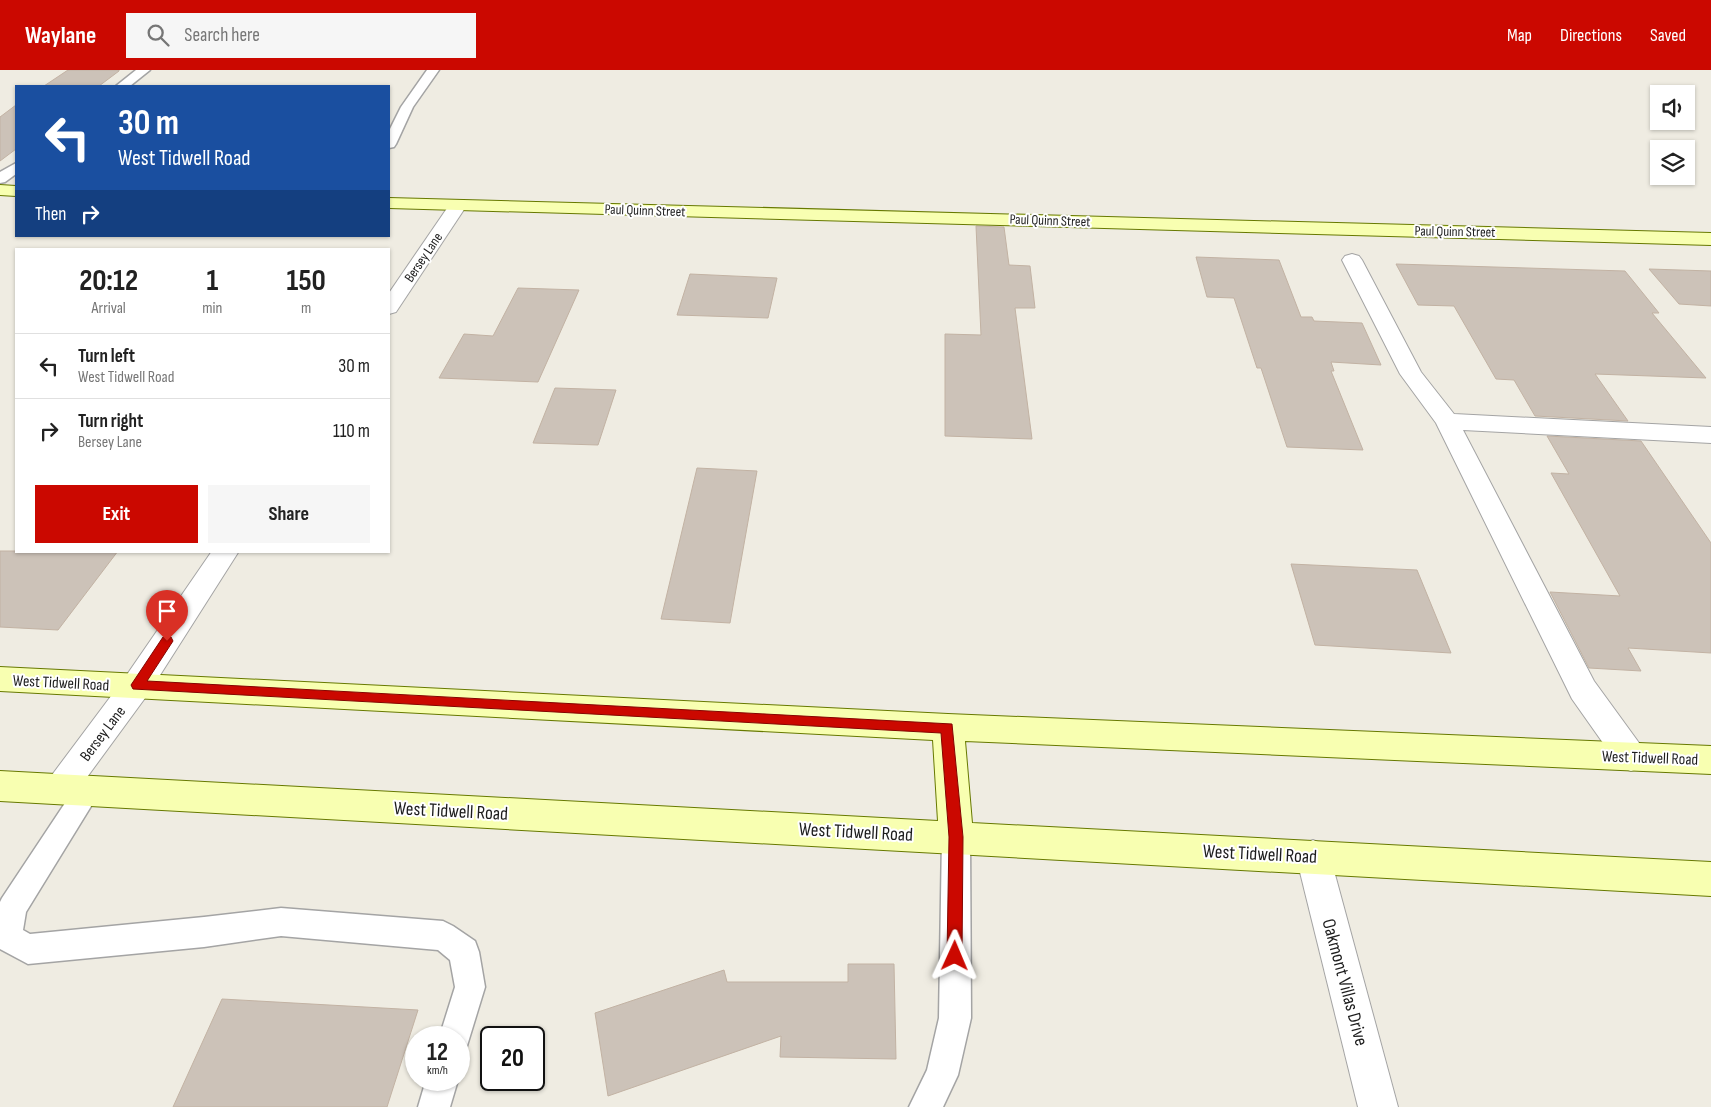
<!DOCTYPE html>
<html lang="en">
<head>
<meta charset="utf-8">
<style>
	body { margin:0; font-family:"Sofia Sans Condensed",sans-serif; background:#f6f6f6; color:#222; height:100vh; display:flex; flex-direction:column; font-size:19px; white-space:nowrap }
	* { box-sizing:border-box; margin:0 }
	p { font-size:16px; color:#767676 }
	.icon { flex:none; width:28px; height:28px; fill:none; stroke:currentColor; stroke-width:2; stroke-linecap:round; stroke-linejoin:round }
	.map { position:relative; flex:1; overflow:hidden }
	.sheet { position:absolute; left:15px; top:178px; width:375px; height:305px; display:flex; flex-direction:column; background:#fff; border-radius:0px; box-shadow:0 1px 4px #0004 }
	.sheet>* { flex:none }
	.banner { position:absolute; left:15px; top:15px; width:375px; height:152px; border-radius:0px; box-shadow:0 1px 4px #0004; background:#1a4fa0; color:#fff; overflow:hidden }
	.fabs { position:absolute; left:1650px; top:15px; display:grid; gap:10px }
	.fabs a { display:grid; place-items:center; width:45px; height:45px; border-radius:0px; background:#fff; box-shadow:0 1px 4px #0004; font-size:25px }
	.speed { position:absolute; left:405px; top:956px; display:flex; gap:10px; font-size:25px; font-weight:700; text-align:center }
	.speed>* { display:grid; place-content:center; width:65px; height:65px; border-radius:50%; background:#fff; box-shadow:0 1px 4px #0004; line-height:1 }
	.speed small { font-size:12px; font-weight:400 }
	.speed .limit { border:2px solid #111; border-radius:8px; background:#fff; color:#111 }
	.pin { position:absolute; display:grid; place-items:center; width:42px; height:42px; color:#fff; margin:-51px -21px; border-radius:50% 50% 50% 0; rotate:-45deg; box-shadow:0 0 5px #0007 }
	.pin .icon { rotate:45deg }
	.me { position:absolute; width:55px; margin:-28px; rotate:1deg; stroke-linejoin:round; filter:drop-shadow(0 0 4px #0008) }
	.turn { display:flex; align-items:center; gap:18px; height:105px; padding:0 20px; font-size:22px }
	.turn .icon { width:65px; height:65px; stroke-width:2.5 }
	.turn b { display:block; font-size:35px; line-height:42px }
	.then { display:flex; align-items:center; height:48px; padding:0 20px; background:#0003; gap:10px; font-size:19px }
	.eta { display:flex; justify-content:space-evenly; align-items:center; height:85px; text-align:center }
	.eta b { font-size:30px; font-weight:700; line-height:35px }
	.action { display:flex; gap:10px; margin-top:auto; padding:10px 20px }
	.action a { flex:1; height:58px; border-radius:0px; background:#cb0800; color:#fff; font-size:20px; font-weight:700; line-height:58px; text-align:center }
	.action a+a { background:#f6f6f6; color:#222 }
	ul { padding:0; list-style:none }
	li { display:flex; align-items:center; gap:15px; height:65px; padding:0 20px; border-top:1px solid #e0e0e0 }
	li div { flex:1 }
	li b { display:block; font-size:19px }
	li em { font-style:normal }
	header { display:flex; align-items:center; gap:30px; box-sizing:border-box; height:70px; padding:0 25px; background:#cb0800; color:#fff }
	header strong { font-size:24px }
	nav { display:flex; gap:28px; margin-inline-start:auto; font-size:18px }
	.search { width:350px; height:45px; background:#f6f6f6; display:flex; align-items:center; gap:12px; box-sizing:border-box; padding:0 18px; border-radius:0px; color:#767676; font-size:19px }
	.map>svg:first-child { display:block }
</style>
</head>
<body>
<header>
<strong>Waylane</strong>
<div class="search"><svg class="icon" aria-label="search" viewBox="0 0 24 24"><circle cx="10" cy="10" r="6"/><path d="M15 15l6 6"/></svg>Search here</div>
<nav><a>Map</a><a>Directions</a><a>Saved</a></nav>
</header>
<div class="map">
<svg width="1711" height="1037" viewBox="0 0 1711 1037">
	<rect width="100%" height="100%" fill="#efece2"/>
	<g fill="#ccc2b8" stroke="#c2b2a3">
		<polygon points="68,0 119,0 119,1 99,16 44,16"/>
		<polygon points="16,35 16,79 0,91 0,47"/>
		<polygon points="976,156 1004,157 1009,195 1030,196 1035,238 1015,238 1032,369 945,366 945,264 981,265"/>
		<polygon points="1196,187 1279,190 1301,247 1312,247 1314,251 1362,253 1381,295 1331,292 1334,301 1331,301 1363,380 1287,377 1261,298 1257,298 1234,228 1207,227"/>
		<polygon points="1396,194 1625,201 1659,243 1652,243 1706,308 1595,304 1628,351 1535,346 1514,310 1496,309 1454,236 1418,235"/>
		<polygon points="1649,199 1711,201 1711,236 1679,234"/>
		<polygon points="690,204 777,208 768,248 677,245"/>
		<polygon points="518,218 579,220 538,312 439,308 464,264 493,266"/>
		<polygon points="555,318 616,320 598,375 533,373"/>
		<polygon points="1547,366 1641,371 1711,473 1711,583 1628,578 1641,601 1589,598 1550,522 1620,526 1551,403 1569,404"/>
		<polygon points="697,398 757,401 730,553 661,549"/>
		<polygon points="0,481 118,481 58,560 0,557"/>
		<polygon points="1291,494 1417,500 1451,583 1315,575"/>
		<polygon points="848,894 894,894 896,989 780,987 781,966 608,1026 595,943 724,900 727,912 848,912"/>
		<polygon points="222,929 418,940 387,1037 173,1037"/>
	</g>
	<g fill="none" stroke-linecap="round" stroke-linejoin="round">
		<defs>
			<g id="lane">
				<polygon points="136,0 150,0 130,16 116,16"/>
				<polygon points="427,0 439,0 413,37 396,74 394,77 389,78 389,61 401,37"/>
				<polygon points="16,93 16,104 5,112 0,113 0,102"/>
				<polygon points="88,708 97,712 101,720 26,842 23,860 30,864 204,847 281,838 443,851 453,856 475,871 479,882 485,917 466,979 459,982 459,968 439,968 455,917 450,890 438,880 281,866 204,877 28,894 0,879 0,832 2,828 79,712"/>
				<polygon points="956,754 966,758 970,767 971,948 958,1005 943,1037 909,1037 927,1000 939,948 942,767 946,758"/>
				<polygon points="426,1010 458,1010 450,1037 418,1037"/>
			</g>
			<g id="street">
				<polygon points="458,130 464,131 467,135 396,242 389,244 389,223 452,131"/>
				<polygon points="1352,184 1359,186 1362,190 1421,302 1454,344 1711,357 1711,373 1463,360 1594,611 1642,677 1647,687 1642,697 1631,701 1620,697 1572,629 1436,353 1400,304 1342,190 1345,186"/>
				<polygon points="212,481 239,481 148,624 71,729 60,734 49,729 44,719 49,709 126,606"/>
				<polygon points="1313,770 1325,775 1330,786 1398,1037 1358,1037 1296,786 1301,775"/>
			</g>
			<g id="secondary">
				<polygon points="0,115 16,116 16,126 0,125"/>
				<polygon points="389,128 1711,163 1711,175 389,138"/>
				<polygon points="0,597 948,644 1711,676 1711,704 965,671 972,753 1711,792 1711,826 0,731 0,701 938,751 933,670 0,621"/>
			</g>
		</defs>
		<use href="#lane" stroke="#a4a4a4" stroke-width="3"/>
		<use href="#street" stroke="#a4a4a4" stroke-width="2"/>
		<use href="#secondary" stroke="#677900" stroke-width="2"/>
		<use href="#lane" fill="#fff" fill-rule="evenodd"/>
		<use href="#street" fill="#fff" fill-rule="evenodd"/>
		<use href="#secondary" fill="#f8ffb1" fill-rule="evenodd"/>
	</g>
	<polygon fill="#cb0800" stroke="#840500" points="167,566 171,567 173,571 147,611 952,654 963,767 962,886 960,892 955,894 950,892 947,886 949,767 941,663 133,619 131,615 163,567"/>
	<g text-anchor="middle" stroke-width="4" stroke-linejoin="round" paint-order="stroke">
		<g font-size="14" fill="#1d1d1d" stroke="#fff">
			<text transform="translate(645 140) rotate(2)" y="5">Paul Quinn Street</text>
			<text transform="translate(1050 150) rotate(2)" y="5">Paul Quinn Street</text>
			<text transform="translate(1455 161) rotate(1)" y="5">Paul Quinn Street</text>
			<text transform="translate(423 187) rotate(-56)" y="5">Bersey Lane</text>
		</g>
		<g font-size="16" fill="#1d1d1d" stroke="#fff">
			<text transform="translate(61 612) rotate(3)" y="6">West Tidwell Road</text>
			<text transform="translate(102 663) rotate(-53)" y="6">Bersey Lane</text>
			<text transform="translate(1650 687) rotate(2)" y="6">West Tidwell Road</text>
		</g>
		<g font-size="19" fill="#1d1d1d" stroke="#fff">
			<text transform="translate(451 740) rotate(3)" y="7">West Tidwell Road</text>
			<text transform="translate(856 761) rotate(3)" y="7">West Tidwell Road</text>
			<text transform="translate(1260 783) rotate(3)" y="7">West Tidwell Road</text>
			<text transform="translate(1346 912) rotate(75)" y="7">Oakmont Villas Drive</text>
		</g>
	</g>
</svg>
<div class="fabs">
<a><svg class="icon" aria-label="sound" viewBox="0 0 24 24"><path d="M4 9h4l5-4v14l-5-4H4zM17 9q2 3 0 6"/></svg></a>
<a><svg class="icon" aria-label="layers" viewBox="0 0 24 24"><path d="M12 4l9 5-9 5-9-5zM3 14l9 5 9-5"/></svg></a>
</div>
<div class="speed"><div>12<small>km/h</small></div><div class="limit">20</div></div>
<div class="pin" style="left:167px;top:571px;background:#d93025"><svg class="icon" aria-label="arrive" viewBox="0 0 24 24"><path d="M6 21V4h12l-3 4 3 4H6"/></svg></div>
<svg class="me" style="left:955px;top:886px" viewBox="-20 -20 40 40"><path d="M0-17L14 15 0 8-14 15z" fill="#cb0800" stroke="#fff" stroke-width="4"/></svg>
<div class="banner">
<div class="turn"><svg class="icon" aria-label="left" viewBox="0 0 24 24"><path d="M17 20v-9H6M10 6l-5 5 5 5"/></svg><div><b>30 m</b>West Tidwell Road</div></div>
<div class="then">Then<svg class="icon" aria-label="right" viewBox="0 0 24 24"><path d="M7 20v-9h11M14 6l5 5-5 5"/></svg></div>
</div>
<section class="sheet">
<div class="eta">
<div><b>20:12</b><p>Arrival</p></div>
<div><b>1</b><p>min</p></div>
<div><b>150</b><p>m</p></div>
</div>
<ul>
<li><svg class="icon" aria-label="left" viewBox="0 0 24 24"><path d="M17 20v-9H6M10 6l-5 5 5 5"/></svg><div><b>Turn left</b><p>West Tidwell Road</p></div><em>30 m</em></li>
<li><svg class="icon" aria-label="right" viewBox="0 0 24 24"><path d="M7 20v-9h11M14 6l5 5-5 5"/></svg><div><b>Turn right</b><p>Bersey Lane</p></div><em>110 m</em></li>
</ul>
<div class="action"><a>Exit</a><a>Share</a></div>
</section>
</div>
</body>
</html>
